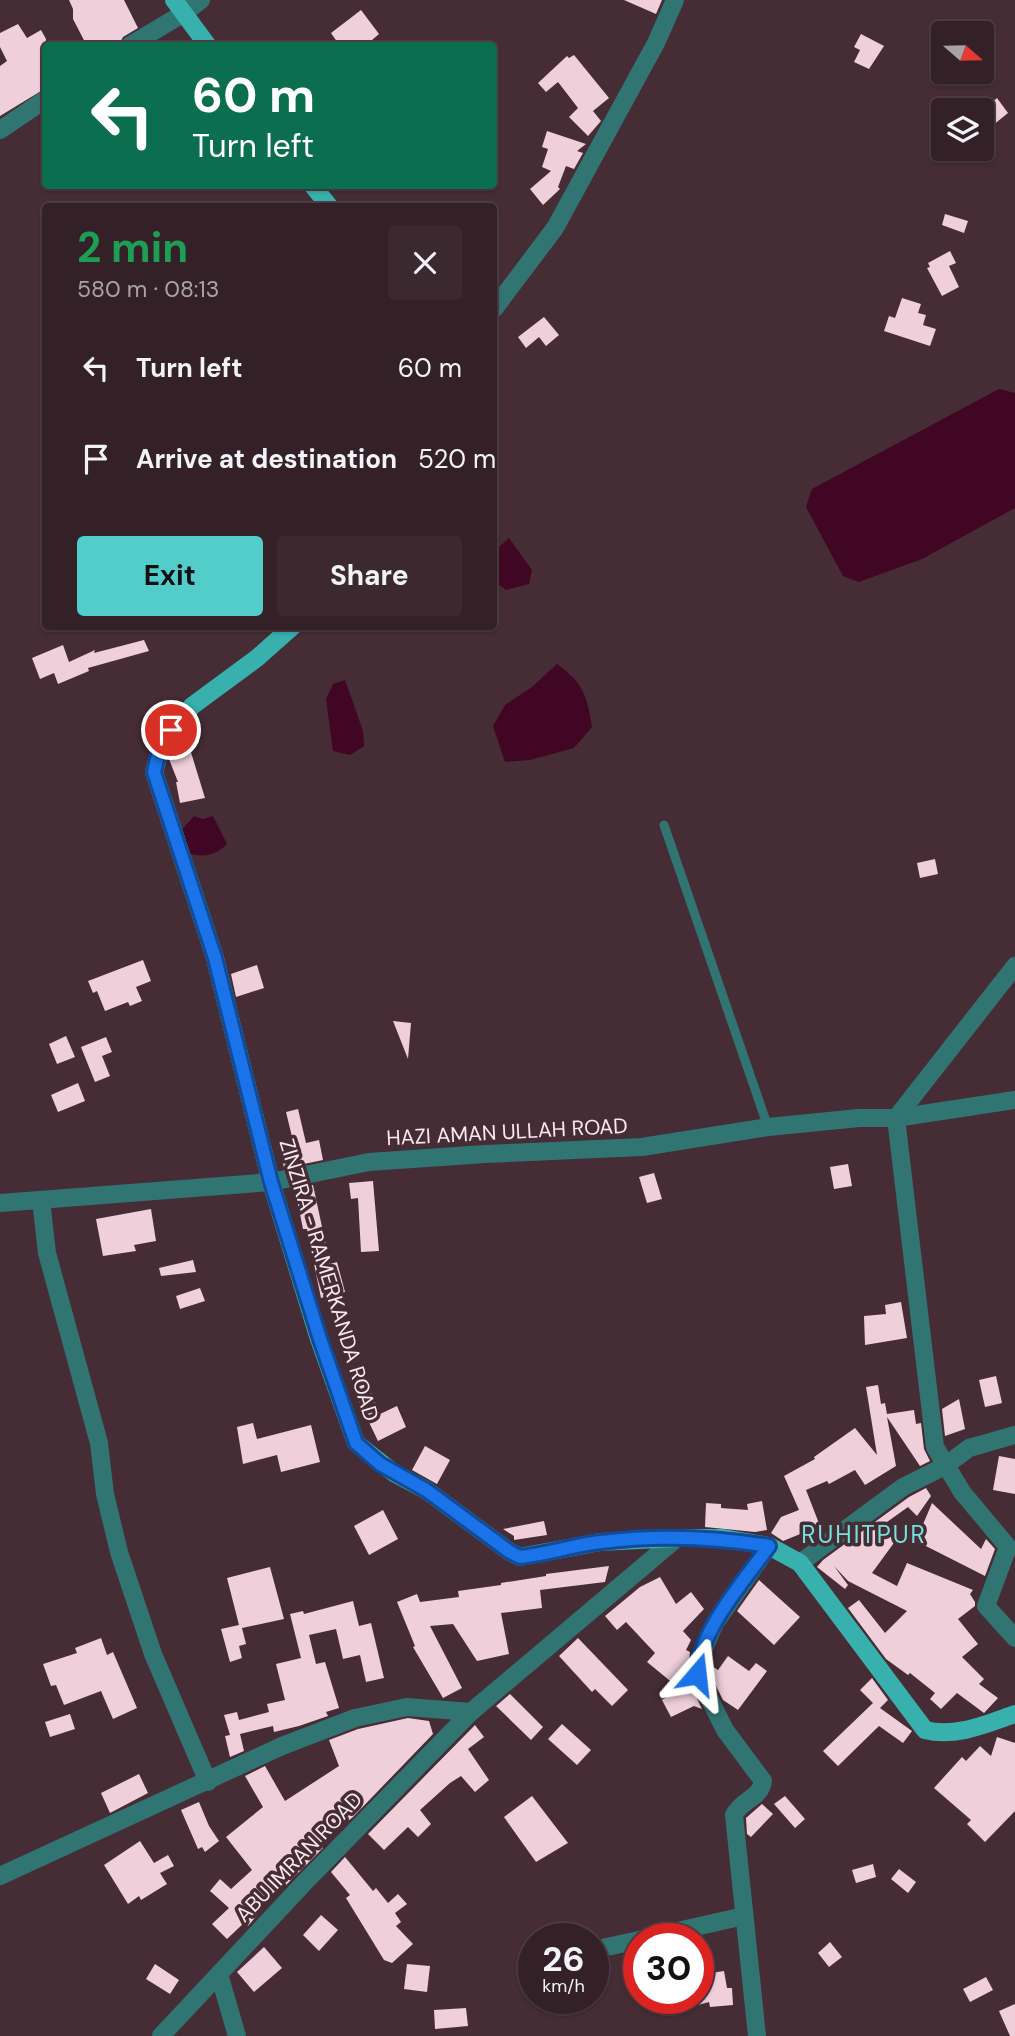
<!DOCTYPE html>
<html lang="en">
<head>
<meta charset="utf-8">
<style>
	body { margin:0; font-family:"DM Sans",sans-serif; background:#3c2930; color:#f1f3f6; height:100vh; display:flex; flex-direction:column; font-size:26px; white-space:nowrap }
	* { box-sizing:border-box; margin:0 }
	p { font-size:23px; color:#a9a3a8 }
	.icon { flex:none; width:38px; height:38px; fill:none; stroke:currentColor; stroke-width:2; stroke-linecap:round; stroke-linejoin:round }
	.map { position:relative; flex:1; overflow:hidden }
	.drawer { position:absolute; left:42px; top:203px; width:455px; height:427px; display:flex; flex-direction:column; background:#342128; border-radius:7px; box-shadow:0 2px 5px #0004,0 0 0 2px #4e3e45 }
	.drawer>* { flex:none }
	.hud { position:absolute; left:42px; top:42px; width:455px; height:147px; border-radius:7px; box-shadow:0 2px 5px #0004,0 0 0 2px #4e3e45; background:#0b6e4f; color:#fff; overflow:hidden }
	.needle { width:46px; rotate:110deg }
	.controls { position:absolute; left:931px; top:21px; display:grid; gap:14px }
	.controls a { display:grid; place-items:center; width:63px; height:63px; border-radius:7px; background:#342128; box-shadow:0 2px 5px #0004,0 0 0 2px #4e3e45; font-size:35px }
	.speed { position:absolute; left:518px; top:1923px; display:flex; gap:14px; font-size:35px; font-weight:700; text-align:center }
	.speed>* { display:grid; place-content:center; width:91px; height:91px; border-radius:50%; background:#342128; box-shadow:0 2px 5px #0004,0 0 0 2px #4e3e45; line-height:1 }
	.speed small { font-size:18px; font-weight:400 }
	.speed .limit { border:10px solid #d22; background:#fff; color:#111 }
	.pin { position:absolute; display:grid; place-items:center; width:60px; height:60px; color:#fff; margin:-30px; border:4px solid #fff; border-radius:50%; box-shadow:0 2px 7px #0007 }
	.me { position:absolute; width:77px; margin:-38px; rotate:17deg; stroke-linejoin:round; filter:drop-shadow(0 0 5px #0008) }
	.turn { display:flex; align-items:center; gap:24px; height:147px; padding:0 35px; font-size:32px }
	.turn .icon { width:91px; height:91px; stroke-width:2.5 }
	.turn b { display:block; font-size:49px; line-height:60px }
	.round { display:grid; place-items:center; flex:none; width:74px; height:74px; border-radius:7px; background:#3c2930 }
	.summary { display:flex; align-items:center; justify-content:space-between; height:119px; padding:0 35px }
	h1 { font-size:42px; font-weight:700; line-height:52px; color:#1e9e55 }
	.primary-button { display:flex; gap:14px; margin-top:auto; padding:14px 35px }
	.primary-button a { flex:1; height:80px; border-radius:7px; background:#53cdca; color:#111; font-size:28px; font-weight:700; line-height:80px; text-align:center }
	.primary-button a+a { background:#3c2930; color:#f1f3f6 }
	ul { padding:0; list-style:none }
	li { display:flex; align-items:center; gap:21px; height:91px; padding:0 35px }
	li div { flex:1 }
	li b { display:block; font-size:26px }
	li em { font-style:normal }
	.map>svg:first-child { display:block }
</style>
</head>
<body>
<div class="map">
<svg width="1015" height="2036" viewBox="0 0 1015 2036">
	<rect width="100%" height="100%" fill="#452c35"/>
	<g fill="#410623">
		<polygon points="999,389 1015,393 1015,508 922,559 859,582 843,576 806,507 812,489"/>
		<polygon points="509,538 532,570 529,584 506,590 494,581 494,552"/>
		<path d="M557,664c26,19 30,31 35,63l-18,21 -44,12 -25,2 -12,-36 12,-21 27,-18z"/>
		<polygon points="345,680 363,731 364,746 350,755 333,751 326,699 333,684"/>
		<path d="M194,816l9,3 10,-3 14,28c-13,13 -25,13 -42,9l-8,-18z"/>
	</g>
	<g fill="#efcfd9">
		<polygon points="69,0 124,0 138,28 123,37 118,46 87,46 73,19 73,9"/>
		<polygon points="624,0 662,0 656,14"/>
		<polygon points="361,10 379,34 365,46 340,46 331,33"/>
		<polygon points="18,24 27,38 41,30 46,39 46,88 0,116 0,66 7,61 0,47 0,33"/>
		<polygon points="861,34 884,46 869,69 854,62 860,50 854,47"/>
		<polygon points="574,55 609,98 593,111 601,121 588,136 569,117 578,108 558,82 546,92 538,83 567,56 569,58"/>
		<polygon points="997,98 1008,113 992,126 982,111"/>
		<polygon points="547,131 586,144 577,151 583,153 574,169 566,166 558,187 560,189 543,205 530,189 551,171 542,167 548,149 542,147"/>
		<polygon points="945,214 968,221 964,233 942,225"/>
		<polygon points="950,251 956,263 949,266 959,287 942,296 927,268 930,267 928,263"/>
		<polygon points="902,298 921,304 918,313 926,315 923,325 936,329 930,346 884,331 889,316 895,318"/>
		<polygon points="544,317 559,335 546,346 539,337 526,348 518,337"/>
		<polygon points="144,640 149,651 88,668 89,671 58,684 54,673 40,679 32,658 63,645 69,662 95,650 94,653"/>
		<polygon points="190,749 205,798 180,803 176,782 178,782 169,759"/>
		<polygon points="935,859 938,874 920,878 917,863"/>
		<polygon points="143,960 151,981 136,987 142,1001 130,1006 128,1002 105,1011 97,991 93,993 88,981"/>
		<polygon points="257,965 264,988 236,997 231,974"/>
		<polygon points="393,1021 411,1023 408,1059"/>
		<polygon points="66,1036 75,1057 57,1064 49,1044"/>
		<polygon points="106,1037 112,1052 102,1056 110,1076 95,1082 81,1047"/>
		<polygon points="78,1083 85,1101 58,1112 51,1095"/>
		<polygon points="298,1109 306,1143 319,1140 323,1160 284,1168 280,1148 294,1145 286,1112"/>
		<polygon points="848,1164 852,1186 834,1189 830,1167"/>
		<polygon points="654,1173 662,1199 647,1203 639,1177"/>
		<polygon points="373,1181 379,1251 361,1252 358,1198 351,1199 349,1183"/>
		<polygon points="313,1185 330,1264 337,1262 345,1292 321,1298 307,1229 303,1229 295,1189"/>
		<polygon points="151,1209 156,1241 134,1245 136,1251 103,1256 96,1219"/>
		<polygon points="193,1260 196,1272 161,1276 159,1268"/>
		<polygon points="200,1288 205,1301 180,1309 176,1296"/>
		<polygon points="901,1302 907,1338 865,1345 864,1316 886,1314 885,1305"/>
		<polygon points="996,1376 1002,1403 985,1407 979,1380"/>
		<polygon points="367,1383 380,1414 397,1406 406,1427 378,1441 353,1389"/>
		<polygon points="878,1385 881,1404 885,1403 887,1414 914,1410 916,1424 921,1423 924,1449 930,1461 920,1466 887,1417 896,1466 865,1485 855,1470 829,1484 827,1481 806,1490 820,1526 783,1541 771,1533 781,1517 799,1510 784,1476 815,1459 814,1457 855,1428 877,1455 866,1387"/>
		<polygon points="959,1399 965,1429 945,1436 942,1409"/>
		<polygon points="253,1423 257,1439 311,1425 320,1462 281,1472 277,1455 243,1464 237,1427"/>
		<polygon points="425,1446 450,1460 437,1484 412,1470"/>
		<polygon points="999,1456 1015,1459 1015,1494 993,1490"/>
		<polygon points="926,1488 931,1496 917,1516 908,1507 880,1527 896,1540 872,1573 897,1586 907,1563 973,1590 970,1594 975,1602 975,1606 958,1619 978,1644 962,1657 984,1679 979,1684 998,1698 984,1713 957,1693 941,1709 930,1699 935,1693 910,1673 908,1675 886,1659 848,1608 859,1600 885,1633 907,1611 848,1581 834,1566 848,1585 845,1589 817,1567 823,1560 909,1497"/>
		<polygon points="762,1501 767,1530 755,1532 705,1527 706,1503 721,1504 721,1508 748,1510 747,1504"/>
		<polygon points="932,1503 981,1549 986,1539 995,1549 985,1576 916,1541"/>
		<polygon points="383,1510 398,1539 369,1555 354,1526"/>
		<polygon points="544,1521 547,1535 514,1540 514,1536 503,1529"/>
		<polygon points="609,1566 605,1582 540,1590 542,1608 501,1613 509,1654 477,1661 453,1624 430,1626 462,1688 443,1698 413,1647 415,1646 397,1602 417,1594 420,1602 459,1597 458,1591 501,1585 501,1583 546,1576 546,1574"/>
		<polygon points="270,1567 284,1619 242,1628 246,1644 239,1646 242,1658 230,1662 221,1629 239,1625 227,1578"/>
		<polygon points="660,1577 676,1604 691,1592 704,1609 683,1631 691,1640 686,1650 690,1652 687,1678 702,1709 694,1706 671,1717 662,1700 680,1689 647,1662 655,1653 626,1622 617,1630 605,1616 640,1587"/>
		<polygon points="759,1580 800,1617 774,1645 737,1611"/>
		<polygon points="353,1601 359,1626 371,1623 384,1678 366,1682 360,1655 343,1659 336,1629 309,1635 316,1664 325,1662 339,1708 326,1712 328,1716 299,1726 274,1732 273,1726 240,1734 244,1751 230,1757 225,1736 230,1735 224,1715 237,1712 239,1720 269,1712 267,1704 285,1700 276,1664 301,1658 290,1614 303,1611 304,1614"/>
		<polygon points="101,1638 107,1655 113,1652 137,1708 113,1719 101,1691 64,1705 56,1685 51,1686 43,1664 77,1653 75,1648"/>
		<polygon points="578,1638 628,1690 612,1706 595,1689 592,1692 559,1656"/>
		<polygon points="728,1656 749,1671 756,1663 767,1671 738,1710 723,1700 709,1672 709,1664 718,1670"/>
		<polygon points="872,1678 888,1700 880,1708 912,1731 903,1743 879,1726 838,1766 823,1751 873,1703 860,1690"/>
		<polygon points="510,1694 543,1727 531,1740 496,1706"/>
		<polygon points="70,1714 75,1729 50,1737 45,1722"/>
		<polygon points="408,1718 429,1721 433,1734 353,1817 319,1844 323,1848 286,1885 284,1883 255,1910 258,1914 248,1926 245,1922 227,1939 212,1924 229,1908 210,1891 220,1879 231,1889 252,1870 226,1837 263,1807 245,1776 265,1766 285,1801 339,1766 329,1740 358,1729"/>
		<polygon points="562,1724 591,1750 577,1765 548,1739"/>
		<polygon points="475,1725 484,1737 468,1749 489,1780 475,1792 461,1776 450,1783 420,1810 431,1824 418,1837 408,1827 384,1850 368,1834"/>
		<polygon points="997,1737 1015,1743 1015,1811 985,1842 967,1824 971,1820 934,1788 962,1757 966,1761 980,1746 991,1756"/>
		<polygon points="139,1774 148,1793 110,1813 101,1793"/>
		<polygon points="532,1796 568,1843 536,1862 504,1817"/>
		<polygon points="785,1796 805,1819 795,1828 774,1804"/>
		<polygon points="199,1802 209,1826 219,1841 205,1852 202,1847 198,1849 181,1810"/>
		<polygon points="762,1804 773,1814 751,1837 747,1834 746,1818"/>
		<polygon points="140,1841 154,1863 168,1855 174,1866 160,1873 167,1884 141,1900 139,1896 128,1904 104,1865"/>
		<polygon points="345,1857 373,1891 376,1888 388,1903 398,1894 407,1904 395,1913 401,1922 396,1926 413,1944 392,1963 384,1960 346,1898 350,1895 331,1872"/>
		<polygon points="873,1864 876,1877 856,1883 852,1870"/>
		<polygon points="899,1869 916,1882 908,1893 891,1879"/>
		<polygon points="321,1915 338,1930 319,1951 303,1935"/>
		<polygon points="830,1942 842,1957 829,1967 818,1953"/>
		<polygon points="264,1947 282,1968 254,1992 237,1972"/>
		<polygon points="155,1964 179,1980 170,1994 146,1979"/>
		<polygon points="407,1964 430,1966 427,1992 404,1989"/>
		<polygon points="724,1971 727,1988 732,1988 733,2005 710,2007 709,2002 698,2005 698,1975"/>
		<polygon points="986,1977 993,1990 970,2002 963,1989"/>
		<polygon points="1015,2004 1015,2036 1010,2036 999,2011"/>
		<polygon points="466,2008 468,2026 435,2029 434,2010"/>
	</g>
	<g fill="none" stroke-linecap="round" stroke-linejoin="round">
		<polyline stroke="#317573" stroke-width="9" points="664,825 768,1127"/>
		<g stroke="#317573" stroke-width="18">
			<polyline points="129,46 184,13 201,0"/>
			<polyline points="0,130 46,99"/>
			<polyline points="494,309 555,228 656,43 675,0"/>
			<polyline points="1015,966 896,1118 935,1447 962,1492 1008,1547 986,1606 1015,1638"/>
			<polyline points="41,1200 47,1253 99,1443 105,1494 119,1552 153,1654 208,1782"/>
			<polyline points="0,1203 271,1182 369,1162 485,1154 642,1147 768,1127 859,1118 896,1118 1015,1100"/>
			<polyline points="800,1563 903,1487 945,1466 969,1448 1015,1435"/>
			<polyline points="0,1876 282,1746 355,1718 407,1707 471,1712"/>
			<polyline points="642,1939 744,1916"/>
			<polyline points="593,1950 639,1940"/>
			<polyline points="219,1974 237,2036"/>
			<polyline points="161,2036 305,1882 471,1712 677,1538"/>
			<path d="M757,2036l-23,-221c7,-15 27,-17 29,-34l-38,-51 -28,-56 1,-12 17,-39 54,-77"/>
		</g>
		<g stroke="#38b0ad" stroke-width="18">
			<polyline points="174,0 208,46"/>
			<polyline points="313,186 329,206"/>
			<path d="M293,626l-36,32 -65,48 -31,41 -7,25 61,186 56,224 48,157 37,104 38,30 32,17 84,62 10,5 80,-15 77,-4h46l46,8 31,17 125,167c30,8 61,-6 90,-16"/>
		</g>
	</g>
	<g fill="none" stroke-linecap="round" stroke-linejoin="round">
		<defs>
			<path id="route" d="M171,730l-11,17 -6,25 61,186 56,224 49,157 36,104 24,21 46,26 84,62 10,5c28,-3 54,-12 81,-15 55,-7 113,-5 168,4 -24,34 -70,85 -72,128"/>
		</defs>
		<use href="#route" stroke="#114b97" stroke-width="18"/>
		<use href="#route" stroke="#1a73e8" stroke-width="12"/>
	</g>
	<g text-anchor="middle" stroke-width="7" stroke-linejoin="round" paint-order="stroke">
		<g font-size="21" fill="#fae9ee" stroke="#452c35">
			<text transform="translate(507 1132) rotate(-3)" y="7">HAZI AMAN ULLAH ROAD</text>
			<text transform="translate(329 1280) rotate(73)" y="7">ZINZIRA - RAMERKANDA ROAD</text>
			<text transform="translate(299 1857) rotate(-46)" y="7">ABU IMRAN ROAD</text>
		</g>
		<g font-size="24" letter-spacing="2" fill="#76e2de" stroke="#452c35">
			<text x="864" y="1543">RUHITPUR</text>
		</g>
	</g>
</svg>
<div class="controls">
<a><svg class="needle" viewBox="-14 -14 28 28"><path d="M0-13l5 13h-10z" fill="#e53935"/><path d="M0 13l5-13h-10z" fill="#a9a3a8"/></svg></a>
<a><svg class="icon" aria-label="layers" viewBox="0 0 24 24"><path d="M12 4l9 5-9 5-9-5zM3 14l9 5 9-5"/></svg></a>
</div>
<div class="speed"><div>26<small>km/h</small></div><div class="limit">30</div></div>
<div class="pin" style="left:171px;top:730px;background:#d93025"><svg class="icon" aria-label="arrive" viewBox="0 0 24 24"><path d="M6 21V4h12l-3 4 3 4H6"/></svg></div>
<svg class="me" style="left:697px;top:1674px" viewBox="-20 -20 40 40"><path d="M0-17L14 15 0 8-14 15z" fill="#1a73e8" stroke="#fff" stroke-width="4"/></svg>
<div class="hud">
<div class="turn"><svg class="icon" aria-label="left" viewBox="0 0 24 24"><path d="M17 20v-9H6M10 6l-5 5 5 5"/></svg><div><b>60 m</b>Turn left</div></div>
</div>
<section class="drawer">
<div class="summary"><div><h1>2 min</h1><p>580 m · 08:13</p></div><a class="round"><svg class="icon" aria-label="close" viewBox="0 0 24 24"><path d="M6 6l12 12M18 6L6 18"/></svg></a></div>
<ul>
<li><svg class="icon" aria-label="left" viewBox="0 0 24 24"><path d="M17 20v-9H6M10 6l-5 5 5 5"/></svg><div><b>Turn left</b></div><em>60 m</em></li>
<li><svg class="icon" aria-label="arrive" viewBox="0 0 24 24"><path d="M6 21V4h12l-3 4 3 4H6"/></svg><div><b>Arrive at destination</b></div><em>520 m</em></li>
</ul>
<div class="primary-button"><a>Exit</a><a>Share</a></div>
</section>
</div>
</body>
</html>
